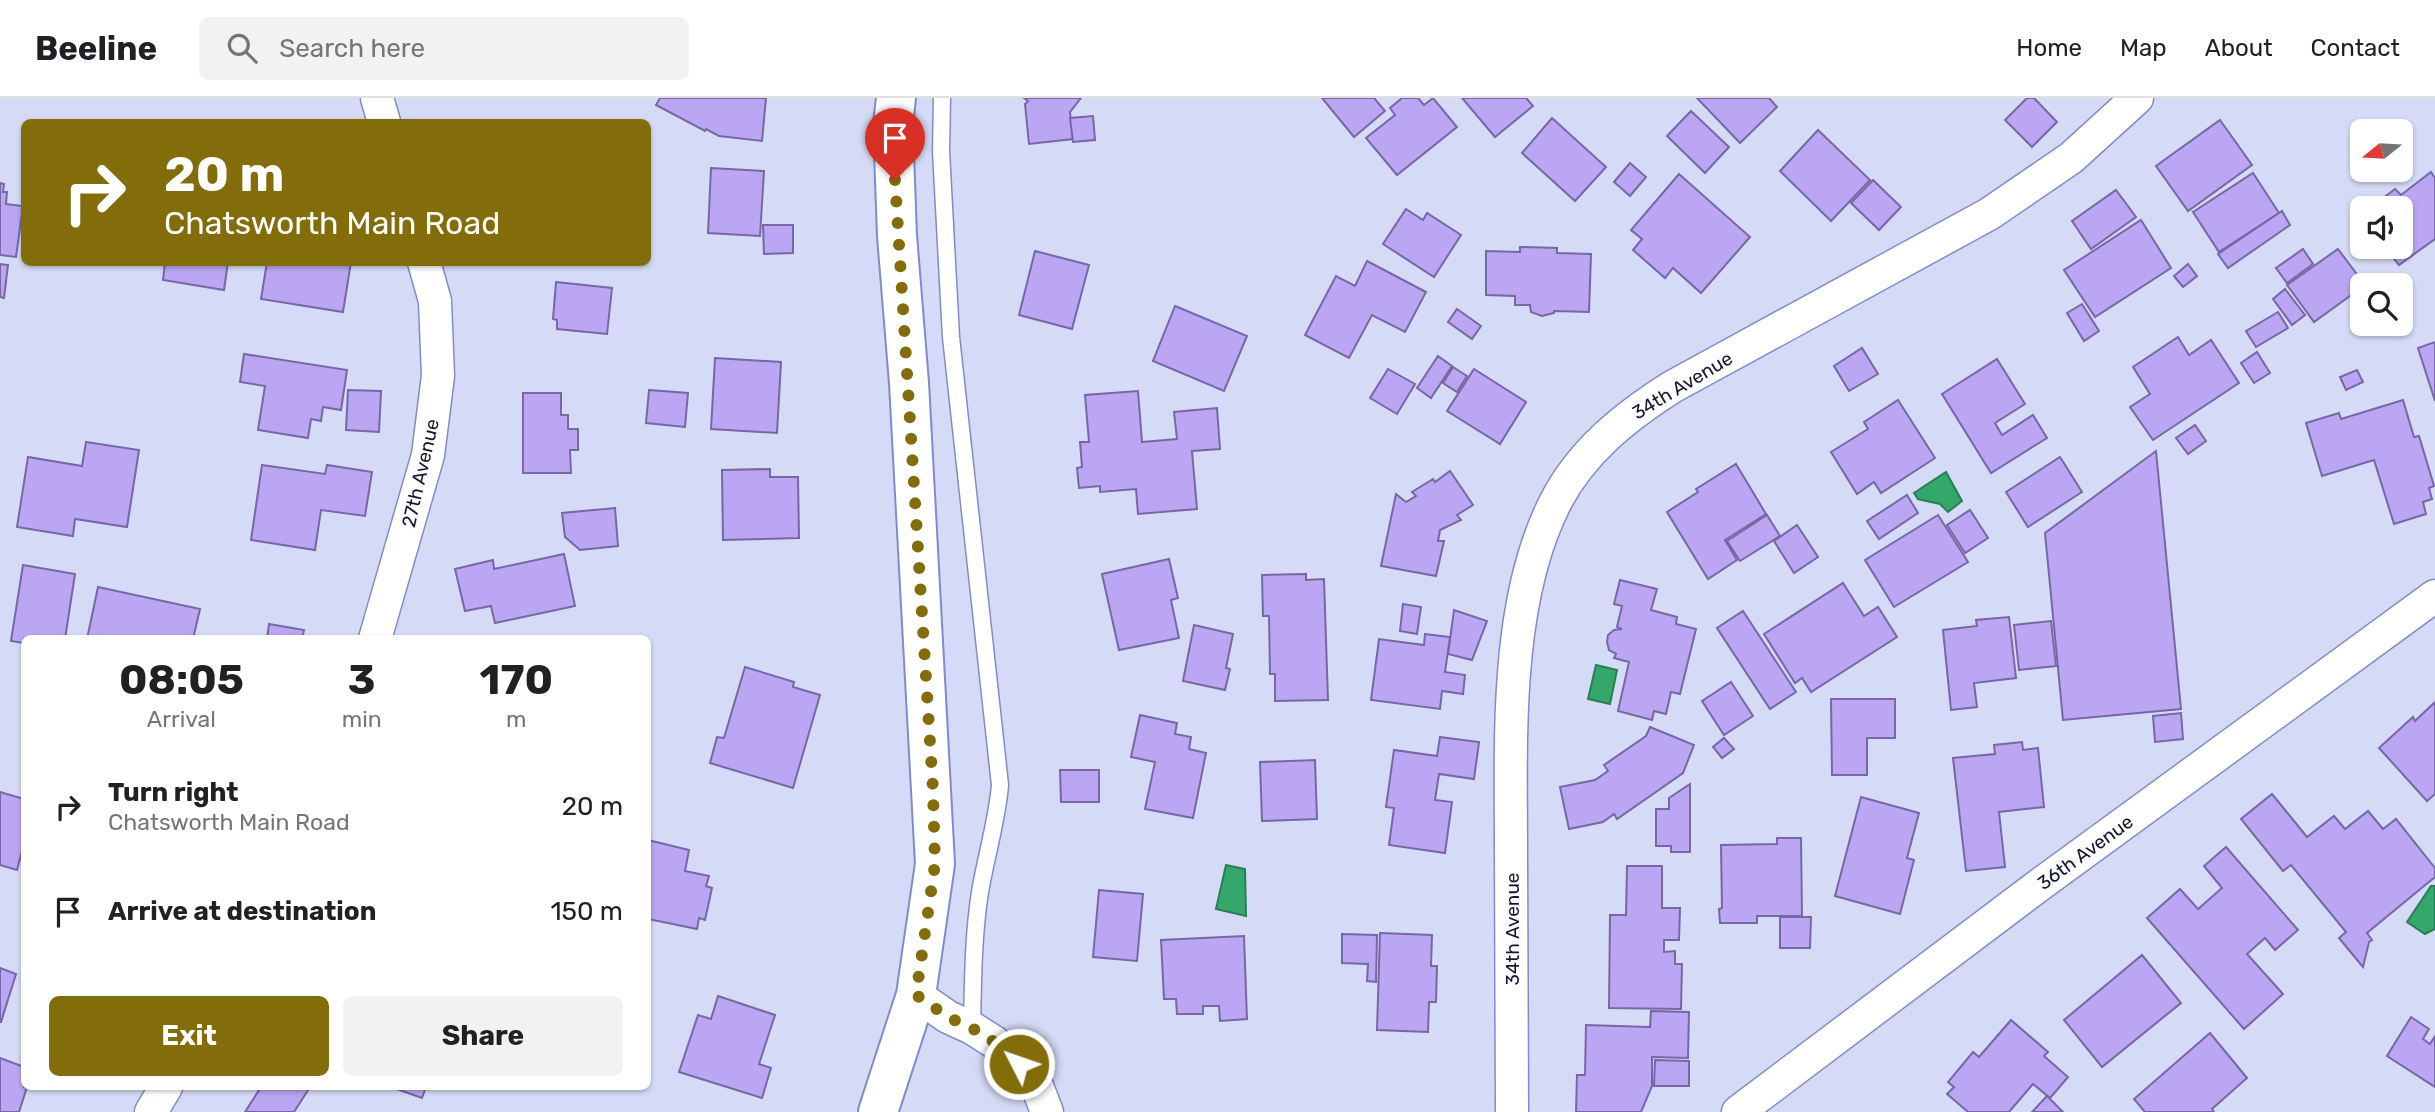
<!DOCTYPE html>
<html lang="en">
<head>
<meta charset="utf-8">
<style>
	body { margin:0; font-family:Rubik,sans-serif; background:#f2f2f2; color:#202124; height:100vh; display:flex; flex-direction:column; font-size:26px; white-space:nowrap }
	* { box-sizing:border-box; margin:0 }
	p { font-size:23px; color:#757577 }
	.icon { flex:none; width:38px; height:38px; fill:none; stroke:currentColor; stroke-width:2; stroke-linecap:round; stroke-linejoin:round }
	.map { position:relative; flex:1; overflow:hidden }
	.drawer { position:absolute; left:21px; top:537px; width:630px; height:455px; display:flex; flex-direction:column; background:#fff; border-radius:10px; box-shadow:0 2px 5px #0004 }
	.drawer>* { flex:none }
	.top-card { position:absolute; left:21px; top:21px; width:630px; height:147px; border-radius:10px; box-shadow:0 2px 5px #0004; background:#826d0a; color:#fff; overflow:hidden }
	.needle { width:46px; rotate:252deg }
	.tools { position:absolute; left:2350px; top:21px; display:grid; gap:14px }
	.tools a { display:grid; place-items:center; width:63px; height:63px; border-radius:10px; background:#fff; box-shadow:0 2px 5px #0004; font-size:35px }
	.pin { position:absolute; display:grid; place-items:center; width:60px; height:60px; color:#fff; margin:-72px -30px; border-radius:50% 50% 50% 0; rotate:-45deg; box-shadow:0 0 7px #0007 }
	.pin .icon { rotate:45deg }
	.me { position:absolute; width:77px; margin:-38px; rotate:311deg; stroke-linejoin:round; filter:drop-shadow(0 0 5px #0008) }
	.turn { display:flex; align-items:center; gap:24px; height:147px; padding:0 28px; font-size:32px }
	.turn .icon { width:91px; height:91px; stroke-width:2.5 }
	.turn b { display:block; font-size:49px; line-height:60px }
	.eta { display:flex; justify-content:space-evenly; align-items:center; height:119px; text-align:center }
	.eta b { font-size:42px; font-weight:700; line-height:49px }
	.primary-button { display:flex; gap:14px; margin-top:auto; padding:14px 28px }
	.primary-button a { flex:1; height:80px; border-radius:10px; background:#826d0a; color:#fff; font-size:28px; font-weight:700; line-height:80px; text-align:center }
	.primary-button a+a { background:#f2f2f2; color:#202124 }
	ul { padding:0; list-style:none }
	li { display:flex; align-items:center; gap:21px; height:105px; padding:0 28px }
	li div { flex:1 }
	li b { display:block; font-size:26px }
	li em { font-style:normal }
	header { display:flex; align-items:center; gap:42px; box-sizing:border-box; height:98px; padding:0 35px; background:#fff; border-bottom:2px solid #e0e0e0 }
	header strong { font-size:33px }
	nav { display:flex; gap:38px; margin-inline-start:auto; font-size:24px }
	.search { width:490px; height:63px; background:#f2f2f2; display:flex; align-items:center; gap:18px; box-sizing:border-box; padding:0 24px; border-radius:10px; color:#757577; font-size:26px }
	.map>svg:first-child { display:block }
</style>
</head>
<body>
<header>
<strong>Beeline</strong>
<div class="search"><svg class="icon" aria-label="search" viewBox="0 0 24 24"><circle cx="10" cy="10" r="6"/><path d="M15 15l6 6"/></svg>Search here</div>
<nav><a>Home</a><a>Map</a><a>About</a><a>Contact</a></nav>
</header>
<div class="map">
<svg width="2435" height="1014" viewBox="0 0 2435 1014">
	<rect width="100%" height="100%" fill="#d5dbf6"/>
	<g fill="#34a86a" stroke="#2a7d58" stroke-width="2">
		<polygon points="1946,374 1962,403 1948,414 1940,406 1918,401 1914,395"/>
		<polygon points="1596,567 1617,572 1610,606 1588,601"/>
		<polygon points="1226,767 1245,771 1246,818 1216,811"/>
		<polygon points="2431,788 2435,788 2435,831 2425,836 2407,824"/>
	</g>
	<g fill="#baa6f3" stroke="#7767a4" stroke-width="2">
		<polygon points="660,0 766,0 762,43 719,38 706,31 705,33 656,7"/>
		<polygon points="1024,0 1081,0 1070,14 1073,41 1029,46 1025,6 1028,3"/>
		<polygon points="1322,0 1374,0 1385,13 1354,39"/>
		<polygon points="1402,0 1418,0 1424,7 1433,0 1457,29 1397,77 1366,40 1395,17 1390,10"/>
		<polygon points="1462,0 1526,0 1533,8 1495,39"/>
		<polygon points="1697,0 1769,0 1777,9 1740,45"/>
		<polygon points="2027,0 2034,0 2057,24 2032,49 2005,22"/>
		<polygon points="1691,13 1729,49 1705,75 1667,38"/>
		<polygon points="1093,18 1095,42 1073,44 1070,20"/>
		<polygon points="1552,20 1606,69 1575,103 1522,55"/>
		<polygon points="2220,22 2252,67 2188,113 2156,68"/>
		<polygon points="1818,32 1870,82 1831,123 1780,73"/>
		<polygon points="1630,65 1646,79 1630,98 1614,84"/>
		<polygon points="711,70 764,73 760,138 708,135"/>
		<polygon points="2431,74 2435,80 2435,141 2399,167 2385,149 2401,149 2401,110 2370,110 2395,91 2401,97"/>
		<polygon points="2253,75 2279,115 2219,154 2193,114"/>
		<polygon points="1679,76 1750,139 1701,195 1673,170 1665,180 1633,152 1642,141 1631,132"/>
		<polygon points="1873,82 1901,109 1879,132 1851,105"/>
		<polygon points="0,85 4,86 3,94 7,94 6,106 23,108 16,159 0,157"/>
		<polygon points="2116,92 2136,119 2091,151 2072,123"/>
		<polygon points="1406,111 1423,122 1427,115 1461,137 1434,179 1383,146"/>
		<polygon points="2282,113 2290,127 2228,170 2218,156"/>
		<polygon points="2141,122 2171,170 2095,219 2064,172"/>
		<polygon points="763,127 793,127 793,155 764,156"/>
		<polygon points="1520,149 1557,150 1557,155 1591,156 1589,214 1554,213 1554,215 1542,218 1531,214 1530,207 1515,207 1515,198 1486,197 1486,153 1520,154"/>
		<polygon points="2303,151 2313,166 2287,185 2276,170"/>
		<polygon points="2338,151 2365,187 2314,224 2287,187"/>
		<polygon points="1035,153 1089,167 1072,231 1019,217"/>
		<polygon points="1367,163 1426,194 1405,234 1372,217 1349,260 1305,237 1336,178 1355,188"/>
		<polygon points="165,164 228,164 224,192 163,182"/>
		<polygon points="267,164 351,164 343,214 261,201"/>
		<polygon points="0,166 8,167 4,200 0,199"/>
		<polygon points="2188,166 2197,178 2183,189 2174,178"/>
		<polygon points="556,184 612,190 607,236 557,231 557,222 553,221"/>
		<polygon points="2285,191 2305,217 2292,227 2273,201"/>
		<polygon points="2082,206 2099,233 2084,243 2067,215"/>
		<polygon points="1175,208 1247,238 1224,293 1153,263"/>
		<polygon points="1457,211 1481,228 1472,241 1448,224"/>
		<polygon points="2278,214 2288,230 2256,249 2246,233"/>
		<polygon points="2178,239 2189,257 2211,242 2239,285 2153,342 2130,309 2150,296 2133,269"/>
		<polygon points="2435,244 2435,303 2418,250"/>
		<polygon points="1862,250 1878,276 1849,293 1834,268"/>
		<polygon points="2257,254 2270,275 2254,285 2241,265"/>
		<polygon points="244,256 347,272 341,312 323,309 321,323 311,321 308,340 258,332 265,288 240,284"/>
		<polygon points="1438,258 1452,268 1431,300 1417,290"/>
		<polygon points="715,260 781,264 777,335 711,331"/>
		<polygon points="1997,261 2025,306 1995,325 2002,337 2033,317 2047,340 1991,375 1942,296"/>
		<polygon points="1453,269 1467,278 1457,294 1443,285"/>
		<polygon points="1388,271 1415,286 1397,316 1370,300"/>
		<polygon points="1474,271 1526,304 1500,346 1447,313"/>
		<polygon points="2357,272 2363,284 2346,292 2340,279"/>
		<polygon points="348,292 381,293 379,334 346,332"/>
		<polygon points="649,292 688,295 685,329 646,325"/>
		<polygon points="1138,293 1142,344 1177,341 1174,314 1217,310 1220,351 1192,353 1197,411 1138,416 1136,391 1100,394 1100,388 1079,390 1077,370 1082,369 1080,344 1089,344 1085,297"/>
		<polygon points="523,295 561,295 561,317 568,317 568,331 578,331 578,352 570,352 571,375 523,375"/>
		<polygon points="1898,302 1935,360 1881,395 1874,384 1857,396 1831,354 1868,331 1864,324"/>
		<polygon points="2403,302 2414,339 2419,338 2434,388 2429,390 2432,401 2423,404 2426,416 2394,426 2374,362 2322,378 2306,325 2339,315 2341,321"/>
		<polygon points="2195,327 2206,343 2188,356 2176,340"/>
		<polygon points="86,344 139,352 127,429 75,421 73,438 17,429 28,359 82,368"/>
		<polygon points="2156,353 2181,611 2063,622 2045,435"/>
		<polygon points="2060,359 2082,394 2028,429 2006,394"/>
		<polygon points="1736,366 1766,416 1725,442 1737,462 1708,481 1667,414 1698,394 1696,391"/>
		<polygon points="262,367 325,376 327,367 372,374 365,418 321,412 315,452 251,442"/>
		<polygon points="770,371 770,379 798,379 799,440 723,442 722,372"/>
		<polygon points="1450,373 1473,407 1457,417 1461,422 1440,432 1438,443 1444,443 1436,478 1381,468 1396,396 1406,404 1416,398 1412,394 1433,381 1435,384"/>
		<polygon points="1907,397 1918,415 1879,441 1867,423"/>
		<polygon points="615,410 618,448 580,452 565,439 562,415"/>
		<polygon points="1970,412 1988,440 1965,455 1947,427"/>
		<polygon points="1767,417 1780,438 1740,463 1727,443"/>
		<polygon points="1938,417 1968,464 1894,509 1865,462"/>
		<polygon points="1797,427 1818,459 1794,475 1774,443"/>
		<polygon points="564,456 575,508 495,525 491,508 465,513 455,471 493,462 494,471"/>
		<polygon points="1169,461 1178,500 1171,502 1179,540 1119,552 1102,476"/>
		<polygon points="23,467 75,476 65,541 24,541 24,545 11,543"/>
		<polygon points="1306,476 1306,482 1324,481 1328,602 1275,603 1275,576 1270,576 1269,518 1263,518 1262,477"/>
		<polygon points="1620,482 1657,491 1651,512 1677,519 1676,526 1696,531 1680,596 1671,594 1666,616 1654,613 1652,622 1618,613 1629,564 1614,560 1616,556 1609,552 1607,544 1608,537 1614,532 1622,531 1617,529 1622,508 1614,506"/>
		<polygon points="1843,485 1864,518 1878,509 1897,539 1811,594 1802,580 1795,585 1764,536"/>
		<polygon points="98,489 200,511 193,541 87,541"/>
		<polygon points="1403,506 1421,509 1417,536 1400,533"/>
		<polygon points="1454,512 1487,523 1472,562 1448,556"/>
		<polygon points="1743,513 1796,594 1770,611 1717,530"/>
		<polygon points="2009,519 2016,580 1974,585 1977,609 1951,612 1943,532 1977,528 1976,522"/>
		<polygon points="2051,523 2056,568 2019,572 2014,527"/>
		<polygon points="269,526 304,532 302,541 267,541"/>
		<polygon points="1194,527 1233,536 1226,570 1230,571 1225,592 1183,583"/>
		<polygon points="1425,536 1450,539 1445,574 1465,577 1463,596 1442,593 1440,611 1371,602 1379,541 1424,547"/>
		<polygon points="745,569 794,584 793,589 820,597 793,690 710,665 717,639 724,640"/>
		<polygon points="1731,584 1753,618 1724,637 1702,603"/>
		<polygon points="1831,601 1895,601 1895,640 1867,640 1867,677 1832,677"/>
		<polygon points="2435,604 2435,696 2427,703 2379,650 2413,619 2415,623"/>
		<polygon points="2181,615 2183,641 2155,644 2153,618"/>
		<polygon points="1140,617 1177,625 1175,636 1191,639 1189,651 1206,655 1193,720 1145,711 1155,664 1131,659"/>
		<polygon points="1650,629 1694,647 1683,675 1617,721 1614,716 1603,724 1569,731 1560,689 1595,682 1608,673 1604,667 1646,638"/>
		<polygon points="1440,639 1479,644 1474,681 1439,676 1435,702 1452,704 1445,755 1389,747 1394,710 1386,709 1394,652 1437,658"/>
		<polygon points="1724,640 1734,651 1722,660 1713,649"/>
		<polygon points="2022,644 2023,652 2038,650 2044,709 1999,714 2005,769 1966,773 1953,660 1995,656 1994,647"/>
		<polygon points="1315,662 1317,721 1262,723 1260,664"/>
		<polygon points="1060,672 1099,672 1099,704 1061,704"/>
		<polygon points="1690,686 1690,754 1671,754 1671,748 1656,748 1656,711 1669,711 1669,700"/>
		<polygon points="0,694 24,701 24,746 17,772 0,767"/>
		<polygon points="2272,696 2307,739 2334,718 2345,731 2368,713 2383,731 2396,721 2435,770 2435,779 2367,835 2372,842 2369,844 2363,869 2339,840 2346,834 2291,767 2283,773 2241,721"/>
		<polygon points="1861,699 1919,715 1907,760 1914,762 1900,816 1835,798"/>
		<polygon points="1777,740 1801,740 1802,818 1757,818 1757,825 1720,825 1719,811 1722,810 1721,747 1777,746"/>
		<polygon points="648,742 689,752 685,773 709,778 706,788 712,790 705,822 699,820 697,831 648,821"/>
		<polygon points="2226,749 2298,832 2275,852 2265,840 2247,856 2283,896 2244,931 2147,820 2180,791 2198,811 2222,790 2204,768"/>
		<polygon points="1627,768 1662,768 1662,810 1680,810 1679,842 1664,842 1664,854 1675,853 1675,866 1682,866 1681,911 1609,910 1610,817 1626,817"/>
		<polygon points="1099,792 1143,796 1137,863 1093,859"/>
		<polygon points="1780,819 1811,819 1810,850 1780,850"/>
		<polygon points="1380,835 1432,837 1431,868 1437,868 1436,904 1429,904 1428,934 1377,932"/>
		<polygon points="1342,836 1377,837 1376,884 1367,883 1368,866 1342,865"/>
		<polygon points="1244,838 1247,921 1220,923 1219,908 1203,908 1203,916 1177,916 1176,901 1164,901 1161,842"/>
		<polygon points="2142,857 2181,905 2102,969 2064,922"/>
		<polygon points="0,870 16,876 1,924 0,924"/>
		<polygon points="718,898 775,917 759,966 771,970 762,1000 679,974 698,917 711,921"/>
		<polygon points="1651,913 1689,914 1688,960 1652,959 1652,988 1641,1014 1576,1014 1577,977 1585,977 1586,927 1650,929"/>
		<polygon points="2411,919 2429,931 2423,941 2430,946 2435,938 2435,989 2387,958"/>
		<polygon points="2011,922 2048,954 2044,958 2068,979 2050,1000 2033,986 2009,1014 1968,1014 1947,996 1954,989 1948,984 1973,954 1979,959"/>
		<polygon points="2210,935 2247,980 2212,1011 2214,1014 2145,1014 2134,1001"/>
		<polygon points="0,960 24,969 24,989 27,989 19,1014 0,1014"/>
		<polygon points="1655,962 1689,963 1689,988 1654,988"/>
		<polygon points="261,989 310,989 294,1014 245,1014"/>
		<polygon points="391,989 426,989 422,1000"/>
		<polygon points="2047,998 2063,1014 2032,1014"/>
	</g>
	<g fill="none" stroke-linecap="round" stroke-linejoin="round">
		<defs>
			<path id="lane" d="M942,0l-1,53 10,186 49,448c-3,36 -14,71 -20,107 -7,45 -7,90 -8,136"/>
			<g id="street">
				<polyline points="377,0 384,24"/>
				<polyline points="375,541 428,357 438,278 435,203 424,164"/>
				<polyline points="916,897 948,919 972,930 994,944 1019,966 1037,988 1047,1014"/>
				<polyline points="151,1014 166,989"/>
				<path d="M1512,1014c0,-87 0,-174 -1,-260 0,-111 -7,-250 45,-351 26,-50 69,-84 116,-114l317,-173 82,-56 66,-60"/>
				<polyline points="1738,1014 2038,788 2435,498"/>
			</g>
			<polyline id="secondary" points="878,1014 916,897 935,766 909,285 897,138 893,27 896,0"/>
		</defs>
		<use href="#lane" stroke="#808cca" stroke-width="19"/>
		<use href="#street" stroke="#808cca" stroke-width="35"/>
		<use href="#secondary" stroke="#808cca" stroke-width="42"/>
		<use href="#lane" stroke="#fff" stroke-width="16"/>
		<use href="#street" stroke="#fff" stroke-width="32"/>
		<use href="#secondary" stroke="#fff" stroke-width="38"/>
	</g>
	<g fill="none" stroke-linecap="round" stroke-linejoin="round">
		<polyline stroke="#826d0a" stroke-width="12" stroke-dasharray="0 21.6" points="895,82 933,692 935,766 916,897 948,919 972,930 994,944 1019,966"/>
	</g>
	<g text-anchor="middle" stroke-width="5" stroke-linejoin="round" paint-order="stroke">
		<g font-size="19" fill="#14182f" stroke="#fdfdfd">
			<text transform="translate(1682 287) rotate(-31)" y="7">34th Avenue</text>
			<text transform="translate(420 375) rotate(-77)" y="7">27th Avenue</text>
			<text transform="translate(2085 754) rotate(-36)" y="7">36th Avenue</text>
			<text transform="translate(1512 831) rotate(-90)" y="7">34th Avenue</text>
		</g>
	</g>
</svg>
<div class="tools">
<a><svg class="needle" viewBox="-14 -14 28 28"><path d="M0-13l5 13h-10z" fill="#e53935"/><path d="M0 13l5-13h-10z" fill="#757577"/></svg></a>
<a><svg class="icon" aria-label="sound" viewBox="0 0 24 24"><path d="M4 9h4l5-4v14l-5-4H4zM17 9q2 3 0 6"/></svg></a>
<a><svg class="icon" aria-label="search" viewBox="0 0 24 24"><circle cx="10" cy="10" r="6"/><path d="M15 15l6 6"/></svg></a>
</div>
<div class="pin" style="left:895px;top:82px;background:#d93025"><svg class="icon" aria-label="arrive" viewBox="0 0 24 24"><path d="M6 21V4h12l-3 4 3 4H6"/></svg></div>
<svg class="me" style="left:1019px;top:966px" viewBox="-20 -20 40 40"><circle r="17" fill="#826d0a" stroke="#fff" stroke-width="3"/><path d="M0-11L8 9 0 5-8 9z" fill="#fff"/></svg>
<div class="top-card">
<div class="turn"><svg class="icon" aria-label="right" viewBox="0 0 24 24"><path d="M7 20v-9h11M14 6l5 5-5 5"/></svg><div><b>20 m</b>Chatsworth Main Road</div></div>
</div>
<section class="drawer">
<div class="eta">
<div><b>08:05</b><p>Arrival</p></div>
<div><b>3</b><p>min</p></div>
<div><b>170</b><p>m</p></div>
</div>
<ul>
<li><svg class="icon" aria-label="right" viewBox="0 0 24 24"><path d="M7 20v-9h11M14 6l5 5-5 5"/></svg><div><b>Turn right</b><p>Chatsworth Main Road</p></div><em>20 m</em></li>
<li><svg class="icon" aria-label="arrive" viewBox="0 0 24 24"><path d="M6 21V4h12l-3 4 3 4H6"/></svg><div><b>Arrive at destination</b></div><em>150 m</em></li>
</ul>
<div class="primary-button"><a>Exit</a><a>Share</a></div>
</section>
</div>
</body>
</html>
